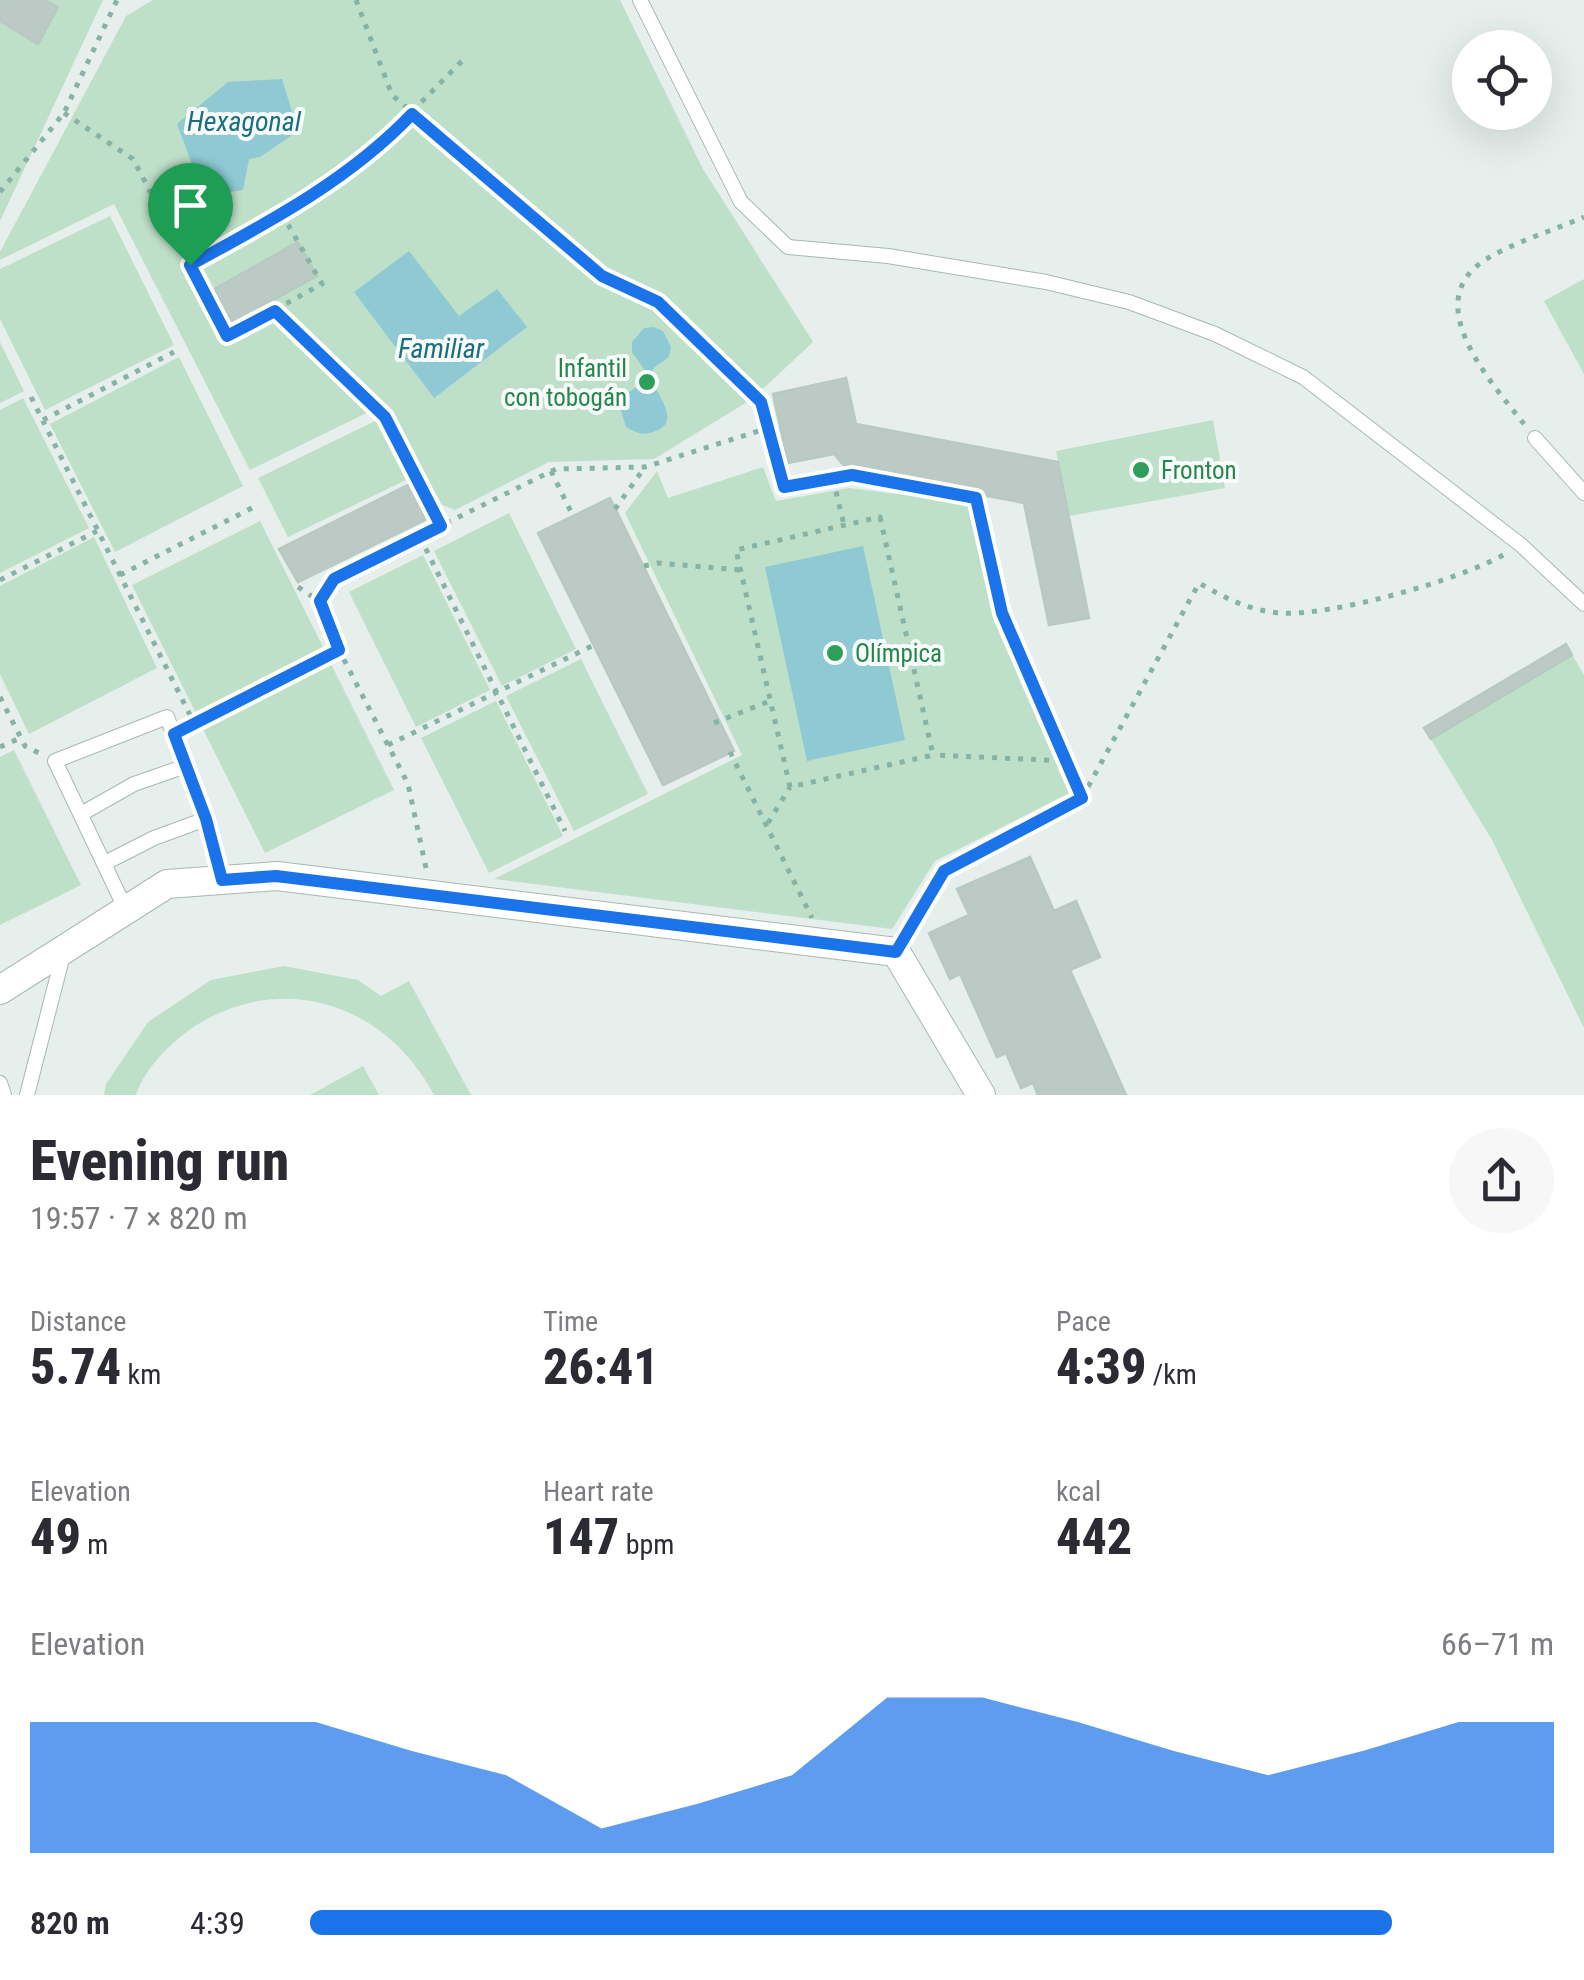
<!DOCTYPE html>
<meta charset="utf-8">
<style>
body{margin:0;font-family:"Roboto Condensed",sans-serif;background:#f7f7f7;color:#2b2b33;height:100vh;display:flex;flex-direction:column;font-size:38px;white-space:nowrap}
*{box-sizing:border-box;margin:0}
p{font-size:32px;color:#7c7c81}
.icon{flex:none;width:55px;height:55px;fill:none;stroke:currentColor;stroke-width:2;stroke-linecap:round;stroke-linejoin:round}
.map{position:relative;height:1095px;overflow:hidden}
.details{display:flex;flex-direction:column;background:#fff;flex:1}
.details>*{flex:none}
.tools{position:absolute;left:1452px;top:30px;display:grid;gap:20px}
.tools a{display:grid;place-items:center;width:100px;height:100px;border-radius:50%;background:#fff;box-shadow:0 10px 40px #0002;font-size:50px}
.pin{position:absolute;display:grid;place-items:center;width:85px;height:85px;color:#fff;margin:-102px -42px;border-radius:50% 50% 50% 0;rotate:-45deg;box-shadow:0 0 10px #0007}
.pin .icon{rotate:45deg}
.round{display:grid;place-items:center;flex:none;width:105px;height:105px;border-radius:52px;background:#f7f7f7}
.summary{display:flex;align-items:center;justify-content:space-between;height:170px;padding:0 30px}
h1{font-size:55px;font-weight:800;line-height:75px}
.metrics{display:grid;grid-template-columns:repeat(3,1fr);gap:15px;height:170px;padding:10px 30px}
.metrics div{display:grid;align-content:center}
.metrics b{font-size:50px;font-weight:800}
.metrics small{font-size:28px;font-weight:400}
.metrics p{font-size:28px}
.chart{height:280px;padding:20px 30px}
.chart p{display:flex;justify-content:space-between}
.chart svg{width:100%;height:180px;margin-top:10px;fill:#1a73e8;opacity:.7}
ul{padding:0 30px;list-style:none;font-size:32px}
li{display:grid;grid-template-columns:160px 120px 1fr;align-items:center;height:75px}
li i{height:25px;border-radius:12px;background:#1a73e8}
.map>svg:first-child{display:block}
</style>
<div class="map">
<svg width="1584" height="1095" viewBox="0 0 1584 1095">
<rect width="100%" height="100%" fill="#e6efeb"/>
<path fill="#bfe0c8" d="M0,0H103L0,221Z
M153,0H620L703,169L813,342L752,399L654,459L549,462L455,510L438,503L385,404L250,470L114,204L0,260V252L126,16Z
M110,216L174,345L45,410L0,319V269Z
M1584,279V374L1544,301Z
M0,342L24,391L0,403Z
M179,357L243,486L115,552L50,424Z
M23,398L89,528L0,573V410Z
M377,420L406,480L288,537L258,478Z
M1213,420L1225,488L1069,516L1056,451Z
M763,467L776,501L849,488L969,503L994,621L1069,793L935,861L892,929L494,879L742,755L625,513L657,471L668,498Z
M509,513L576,649L502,686L434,551Z
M260,521L324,649L196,713L132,585Z
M94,537L157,668L29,734L0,674V586Z
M423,555L490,690L416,727L349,592Z
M1566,644L1584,675V1028L1492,840L1424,728Z
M581,659L648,794L574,831L506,696Z
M329,660L394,790L265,853L201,725Z
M496,701L563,836L489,873L421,738Z
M14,750L81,885L0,925V757Z
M284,966L358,980L381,996L409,981L471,1095H434C386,1004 283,970 195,1026C171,1042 145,1068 136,1095H104L106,1084L148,1022L211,980Z
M363,1066L379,1095H310Z"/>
<path fill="#8ec9d4" d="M282,79L298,131L260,157L249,159L243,190L217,194L205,166L192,164L177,124L228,82Z
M409,251L459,316L497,289L527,327L434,398L354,292Z
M654,327L663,331L671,347L669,356C663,363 654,365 652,372C647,388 691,424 649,433C640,435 633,431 626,427L620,408L630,391L643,383L646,372L632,352V342L644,328Z
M863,546L905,740L807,761L765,567Z"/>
<path fill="#bbcac4" stroke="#b8c9c2" stroke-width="2.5" d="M0,0H44L58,7L38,44L0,21Z
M298,242L317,276L228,325L209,292Z
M846,378L856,424L1058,462L1089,618L1049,625L1024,503L847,469L834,454L788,463L773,394Z
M412,483L431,517L298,582L279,549Z
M610,498L734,751L663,785L538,533Z
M1566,644L1572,655L1431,739L1424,728Z
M1030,857L1054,911L1076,901L1100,957L1070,970L1126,1095H1038L1033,1083L1021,1088L1006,1053L997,1057L960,974L950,979L929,933L969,915L957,889Z"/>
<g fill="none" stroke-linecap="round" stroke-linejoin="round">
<defs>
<path id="service" d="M640,0L741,202L788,247L888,256L1046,282L1129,302L1215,334L1303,377L1521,545L1584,604
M1535,438L1584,493
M81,814L134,784L186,766
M105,863L154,838L206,819
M126,910L55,761L167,717L206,819L222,880
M0,1083L4,1095
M27,1095L64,951"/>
<path id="minor" d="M0,990L167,884L277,876L896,952L981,1095"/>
</defs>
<use href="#service" stroke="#a8b8b2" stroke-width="16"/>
<use href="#minor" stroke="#a8b8b2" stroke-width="30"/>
<path stroke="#86b3a5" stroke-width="5" stroke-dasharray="5 8" stroke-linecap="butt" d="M356,0L392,95L603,276L658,301L761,402L784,487L852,475L976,498L1001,613L1068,761
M64,113L133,159L227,336L322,284L282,214
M0,192L64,113L117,0
M189,265L282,214L365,159L463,60
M275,311L385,417L441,526
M31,397L194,723
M43,420L174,352
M1524,424C1492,383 1418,303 1485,260C1514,242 1552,231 1584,217
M551,471L573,516
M833,479L844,525
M615,509L645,467
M880,517L933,755L790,787L736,550Z
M420,537L565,831
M644,566L658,563L740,570
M120,575L254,507
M0,580L97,531
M298,587L319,601
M0,697L25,746L39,753
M194,723L339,650
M714,723L770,701
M388,745L594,645
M0,747L20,738
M730,752L812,918
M1082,798L1199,583C1225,598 1248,610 1279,613C1330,617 1460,580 1505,554
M768,823L790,787
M426,868L408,784L339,650L319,601L333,579L556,469L645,467L768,428
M907,932L944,871L1082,798L1068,761L933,755"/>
<use href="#service" stroke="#fff" stroke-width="14"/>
<use href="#minor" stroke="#fff" stroke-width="28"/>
</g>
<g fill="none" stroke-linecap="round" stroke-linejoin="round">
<defs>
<path id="route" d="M412,114L602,276L658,302L761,402L784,487L852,475L976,498L1002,613L1082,798L944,871L896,952L276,876L222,880L206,819L174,734L339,650L320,601L334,579L441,526L385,417L275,311L227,336L190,265C269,222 349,180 412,114Z"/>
</defs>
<use href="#route" stroke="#fff" stroke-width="20"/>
<use href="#route" stroke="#1a73e8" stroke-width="12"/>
</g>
<g fill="#2e9e5b" stroke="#f7fbf9" stroke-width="4">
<circle cx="647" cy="382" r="10"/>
<circle cx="1141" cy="470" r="10"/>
<circle cx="835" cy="653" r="10"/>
</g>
<g text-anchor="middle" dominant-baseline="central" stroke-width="8" stroke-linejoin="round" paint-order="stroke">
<g font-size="25" fill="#27864d" stroke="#f7fbf9" text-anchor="start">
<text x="627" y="368" text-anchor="end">Infantil<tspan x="627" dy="29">con tobogán</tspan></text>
<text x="1161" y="470">Fronton</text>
<text x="855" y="653">Olímpica</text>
</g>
<g font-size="28" font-style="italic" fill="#1c6f80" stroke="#f7fbf9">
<text x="244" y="121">Hexagonal</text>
<text x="441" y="348">Familiar</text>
</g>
</g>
</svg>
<div class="tools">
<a><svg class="icon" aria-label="locate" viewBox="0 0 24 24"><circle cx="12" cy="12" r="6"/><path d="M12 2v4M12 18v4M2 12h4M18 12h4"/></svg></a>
</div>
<div class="pin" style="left:190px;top:265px;background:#1e9e55"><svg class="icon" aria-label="arrive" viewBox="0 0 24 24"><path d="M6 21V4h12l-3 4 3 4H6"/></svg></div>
</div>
<section class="details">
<div class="summary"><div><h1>Evening run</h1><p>19:57 · 7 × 820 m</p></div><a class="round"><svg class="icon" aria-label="share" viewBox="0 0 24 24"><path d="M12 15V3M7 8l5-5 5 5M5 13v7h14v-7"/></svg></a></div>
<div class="metrics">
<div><p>Distance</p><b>5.74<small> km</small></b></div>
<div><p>Time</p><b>26:41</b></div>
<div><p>Pace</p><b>4:39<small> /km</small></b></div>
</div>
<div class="metrics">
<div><p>Elevation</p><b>49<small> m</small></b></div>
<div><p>Heart rate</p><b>147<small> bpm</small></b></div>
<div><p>kcal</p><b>442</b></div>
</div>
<div class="chart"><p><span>Elevation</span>66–71 m</p>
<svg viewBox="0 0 160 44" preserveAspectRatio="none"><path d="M0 44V12L10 12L20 12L30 12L40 19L50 25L60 38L70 32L80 25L90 6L100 6L110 12L120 19L130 25L140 19L150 12L160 12V44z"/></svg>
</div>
<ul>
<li><b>820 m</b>4:39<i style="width:87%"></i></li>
</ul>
</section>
